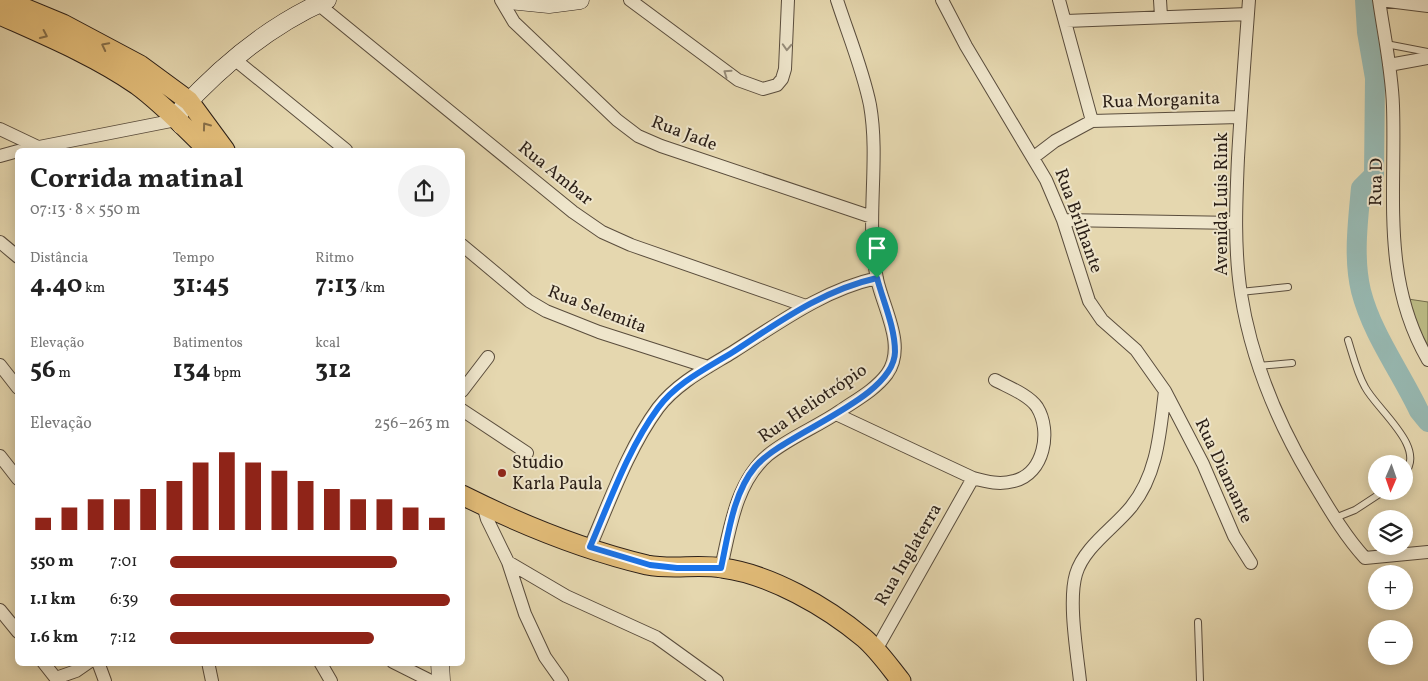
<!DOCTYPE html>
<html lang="pt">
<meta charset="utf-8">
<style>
body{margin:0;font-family:Vollkorn,serif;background:#f2f2f2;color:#222;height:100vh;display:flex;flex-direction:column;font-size:19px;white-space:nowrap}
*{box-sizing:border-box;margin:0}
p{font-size:16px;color:#767676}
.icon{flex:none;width:28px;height:28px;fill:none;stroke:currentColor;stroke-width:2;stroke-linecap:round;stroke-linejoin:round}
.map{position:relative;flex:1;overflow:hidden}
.drawer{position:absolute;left:15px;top:148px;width:450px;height:518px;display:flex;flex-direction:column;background:#fff;border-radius:8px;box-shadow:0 2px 12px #0003}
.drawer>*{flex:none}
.needle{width:32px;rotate:182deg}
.buttons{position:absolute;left:1368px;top:455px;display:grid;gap:10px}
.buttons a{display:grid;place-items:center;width:45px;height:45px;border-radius:50%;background:#fff;box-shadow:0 2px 12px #0003;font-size:25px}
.pin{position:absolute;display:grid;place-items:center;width:42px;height:42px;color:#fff;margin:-51px -21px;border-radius:50% 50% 50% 0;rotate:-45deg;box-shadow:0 0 5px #0007}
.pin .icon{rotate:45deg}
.round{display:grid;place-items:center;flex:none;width:52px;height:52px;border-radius:26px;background:#f2f2f2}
.headline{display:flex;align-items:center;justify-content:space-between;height:85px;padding:0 15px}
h1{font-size:28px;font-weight:700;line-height:38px}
.metrics{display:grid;grid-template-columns:repeat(3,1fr);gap:8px;height:85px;padding:5px 15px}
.metrics div{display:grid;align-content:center}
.metrics b{font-size:25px;font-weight:700}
.metrics small{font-size:14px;font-weight:400}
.metrics p{font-size:14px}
.chart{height:140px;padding:10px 15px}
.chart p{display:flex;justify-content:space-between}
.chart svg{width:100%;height:90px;margin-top:5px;stroke:#8f2418;stroke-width:6}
ul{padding:0 15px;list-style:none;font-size:16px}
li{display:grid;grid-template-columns:80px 60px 1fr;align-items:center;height:38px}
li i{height:12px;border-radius:6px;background:#8f2418}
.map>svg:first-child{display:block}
</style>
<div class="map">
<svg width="1428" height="681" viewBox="0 0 1428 681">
<rect width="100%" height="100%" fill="#e5d7af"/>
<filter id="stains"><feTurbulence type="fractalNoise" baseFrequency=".004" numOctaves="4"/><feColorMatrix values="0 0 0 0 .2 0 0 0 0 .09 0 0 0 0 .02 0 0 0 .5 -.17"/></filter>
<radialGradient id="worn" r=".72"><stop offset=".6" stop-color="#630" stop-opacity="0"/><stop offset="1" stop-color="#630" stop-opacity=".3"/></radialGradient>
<path fill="#bcbc86" stroke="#746e4e" d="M1408,299L1428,302V346L1418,327Z"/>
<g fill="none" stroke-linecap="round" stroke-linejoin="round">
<path stroke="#97b8b1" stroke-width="20" d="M1365,0L1367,32L1375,78L1374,175L1361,188C1358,221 1353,258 1361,291C1372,334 1400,371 1419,411L1428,422"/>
<defs>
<path id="lane" d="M1386,44L1428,52
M1240,292L1288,287
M1348,340C1353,356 1357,373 1365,387C1377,410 1428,448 1404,474
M1258,366L1292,363
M1335,518L1355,510L1384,491
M1198,622L1200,681"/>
<path id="street" d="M501,0L514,22L617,120L638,136L661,146L872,217
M630,0L738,80L763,89L777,85L782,79L785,69L788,0
M942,0L966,46L1046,180L1063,220L1089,301L1102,320L1136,350L1165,391L1203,464L1234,536L1251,563
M1059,0L1092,121
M1160,0L1161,16
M1249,0C1245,53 1241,105 1238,158C1236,203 1234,249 1241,294C1251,358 1277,421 1310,477C1327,505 1343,534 1365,558L1428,552
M1379,0C1384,35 1392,71 1393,106C1396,195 1381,279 1428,360
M1380,0L1428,6
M318,4L573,212L602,232L631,245L806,306
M1066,21L1248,14
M233,58L346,150
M1389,65L1428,58
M0,129L40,148
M24,150L176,120
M0,156L18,151
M1034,157L1055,141L1092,121L1239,117
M1063,220L1236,223
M0,242L18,257
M462,245L529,301L546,311L599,332L708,367
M0,365L18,388
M462,391L488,357
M462,410L527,453
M836,414L973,478C987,482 1000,485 1014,481C1044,474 1052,431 1037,407C1029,395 1008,387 995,380
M0,456L18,479
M483,505L487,519L508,562L525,614L545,657L562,681
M590,547C610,501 628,449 658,408C677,383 707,368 733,352C779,323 823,290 877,278
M508,562L566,596L656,637L717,681
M721,568C730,528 736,482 768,455C790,437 817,427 840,411C856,400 875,390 887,374C907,346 883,308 877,279C865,222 880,162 870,105C863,70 848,34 837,0
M0,610L18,632
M876,650L973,478
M43,662L58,681
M98,662L105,681
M208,662L212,681
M320,662L331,681
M393,662L431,681
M56,678L76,671L89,662
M1080,681C1077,653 1068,601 1076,574C1084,547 1114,528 1131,507C1158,474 1160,431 1165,391"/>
<path id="secondary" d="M509,0L549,4L580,0
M181,125L178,119L180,111C221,66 270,25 327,0
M440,662L441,681"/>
<path id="primary" d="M5,0L63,24L140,65L189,101L225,150
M0,15C47,36 95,56 137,85C163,104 185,128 208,150
M462,495C520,524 584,550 647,565C672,570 697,564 722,568C770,574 827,607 864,638C878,650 889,666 901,681"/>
</defs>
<use href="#lane" stroke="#5a4d3d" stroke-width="8"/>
<use href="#street" stroke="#5a4d3d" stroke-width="14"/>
<use href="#secondary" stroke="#2b1f17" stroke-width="19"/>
<use href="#primary" stroke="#2b1f17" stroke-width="21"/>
<use href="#lane" stroke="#eee5cb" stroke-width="6"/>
<use href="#street" stroke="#eee5cb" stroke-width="12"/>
<use href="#secondary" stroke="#eee5cb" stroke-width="18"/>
<use href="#primary" stroke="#e2bc78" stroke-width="19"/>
</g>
<defs><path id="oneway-chevron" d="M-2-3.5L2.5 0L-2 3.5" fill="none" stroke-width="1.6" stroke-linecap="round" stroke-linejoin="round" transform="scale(1.25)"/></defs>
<g stroke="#866e48">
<use href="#oneway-chevron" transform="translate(44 35) rotate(25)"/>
<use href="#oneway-chevron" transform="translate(105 46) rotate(-153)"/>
<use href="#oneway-chevron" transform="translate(206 126) rotate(-126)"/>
</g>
<g stroke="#968c7a">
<use href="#oneway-chevron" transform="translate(787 47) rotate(93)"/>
<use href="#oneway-chevron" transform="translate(727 73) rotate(-145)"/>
</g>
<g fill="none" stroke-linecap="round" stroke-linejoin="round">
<defs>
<path id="route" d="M877,278C883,301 895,327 895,352C894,399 783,433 755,467C733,493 728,536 721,568H677L650,565L590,547C610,501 628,449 658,408C676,383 707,368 733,352C779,322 823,290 877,278Z"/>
</defs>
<use href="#route" stroke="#fff" stroke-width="10"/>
<use href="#route" stroke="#1a73e8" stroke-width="6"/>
</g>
<circle fill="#8f2418" stroke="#eee5cb" stroke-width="2" cx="502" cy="473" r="5"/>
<g text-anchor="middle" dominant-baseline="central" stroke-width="4" stroke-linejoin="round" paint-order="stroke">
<g font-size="18" fill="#2b1f17" stroke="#eee5cb">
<text transform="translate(1161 101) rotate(-2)">Rua Morganita</text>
<text transform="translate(684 134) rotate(21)">Rua Jade</text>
<text transform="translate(555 174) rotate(39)">Rua Ambar</text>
<text transform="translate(1377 182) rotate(-89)">Rua D</text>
<text transform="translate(1222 204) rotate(-90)">Avenida Luis Rink</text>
<text transform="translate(1078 221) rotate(70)">Rua Brilhante</text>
<text transform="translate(597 310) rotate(21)">Rua Selemita</text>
<text transform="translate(813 404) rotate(-34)">Rua Heliotrópio</text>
<text transform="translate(1223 471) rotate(65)">Rua Diamante</text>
<text transform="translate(909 555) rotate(-60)">Rua Inglaterra</text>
</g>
<g font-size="18" fill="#2b1f17" stroke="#eee5cb" text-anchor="start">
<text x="512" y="463">Studio<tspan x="512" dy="21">Karla Paula</tspan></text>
</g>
</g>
<rect width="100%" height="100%" filter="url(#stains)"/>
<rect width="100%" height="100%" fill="url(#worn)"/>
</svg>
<div class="buttons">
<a><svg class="needle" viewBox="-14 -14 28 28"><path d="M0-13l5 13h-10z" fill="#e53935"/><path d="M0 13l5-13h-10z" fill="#767676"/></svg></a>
<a><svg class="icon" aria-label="layers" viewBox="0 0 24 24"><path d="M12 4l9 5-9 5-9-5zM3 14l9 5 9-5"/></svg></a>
<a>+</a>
<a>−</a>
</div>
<div class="pin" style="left:877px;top:278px;background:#1e9e55"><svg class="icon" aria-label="arrive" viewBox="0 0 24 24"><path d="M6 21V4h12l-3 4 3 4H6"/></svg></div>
<section class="drawer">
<div class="headline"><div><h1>Corrida matinal</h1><p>07:13 · 8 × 550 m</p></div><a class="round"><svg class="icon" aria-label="share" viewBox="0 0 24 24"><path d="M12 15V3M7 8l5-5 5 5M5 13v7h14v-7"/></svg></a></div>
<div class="metrics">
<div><p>Distância</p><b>4.40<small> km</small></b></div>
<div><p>Tempo</p><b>31:45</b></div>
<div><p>Ritmo</p><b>7:13<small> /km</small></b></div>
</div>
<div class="metrics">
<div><p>Elevação</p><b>56<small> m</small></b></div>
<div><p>Batimentos</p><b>134<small> bpm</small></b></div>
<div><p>kcal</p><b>312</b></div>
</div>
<div class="chart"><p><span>Elevação</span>256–263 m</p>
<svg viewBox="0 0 160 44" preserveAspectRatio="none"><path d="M5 44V38M15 44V33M25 44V29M35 44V29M45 44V24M55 44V20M65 44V11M75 44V6M85 44V11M95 44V15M105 44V20M115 44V24M125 44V29M135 44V29M145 44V33M155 44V38"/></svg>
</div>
<ul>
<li><b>550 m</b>7:01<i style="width:81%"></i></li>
<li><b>1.1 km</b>6:39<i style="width:100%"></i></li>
<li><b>1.6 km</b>7:12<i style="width:73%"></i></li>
</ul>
</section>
</div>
